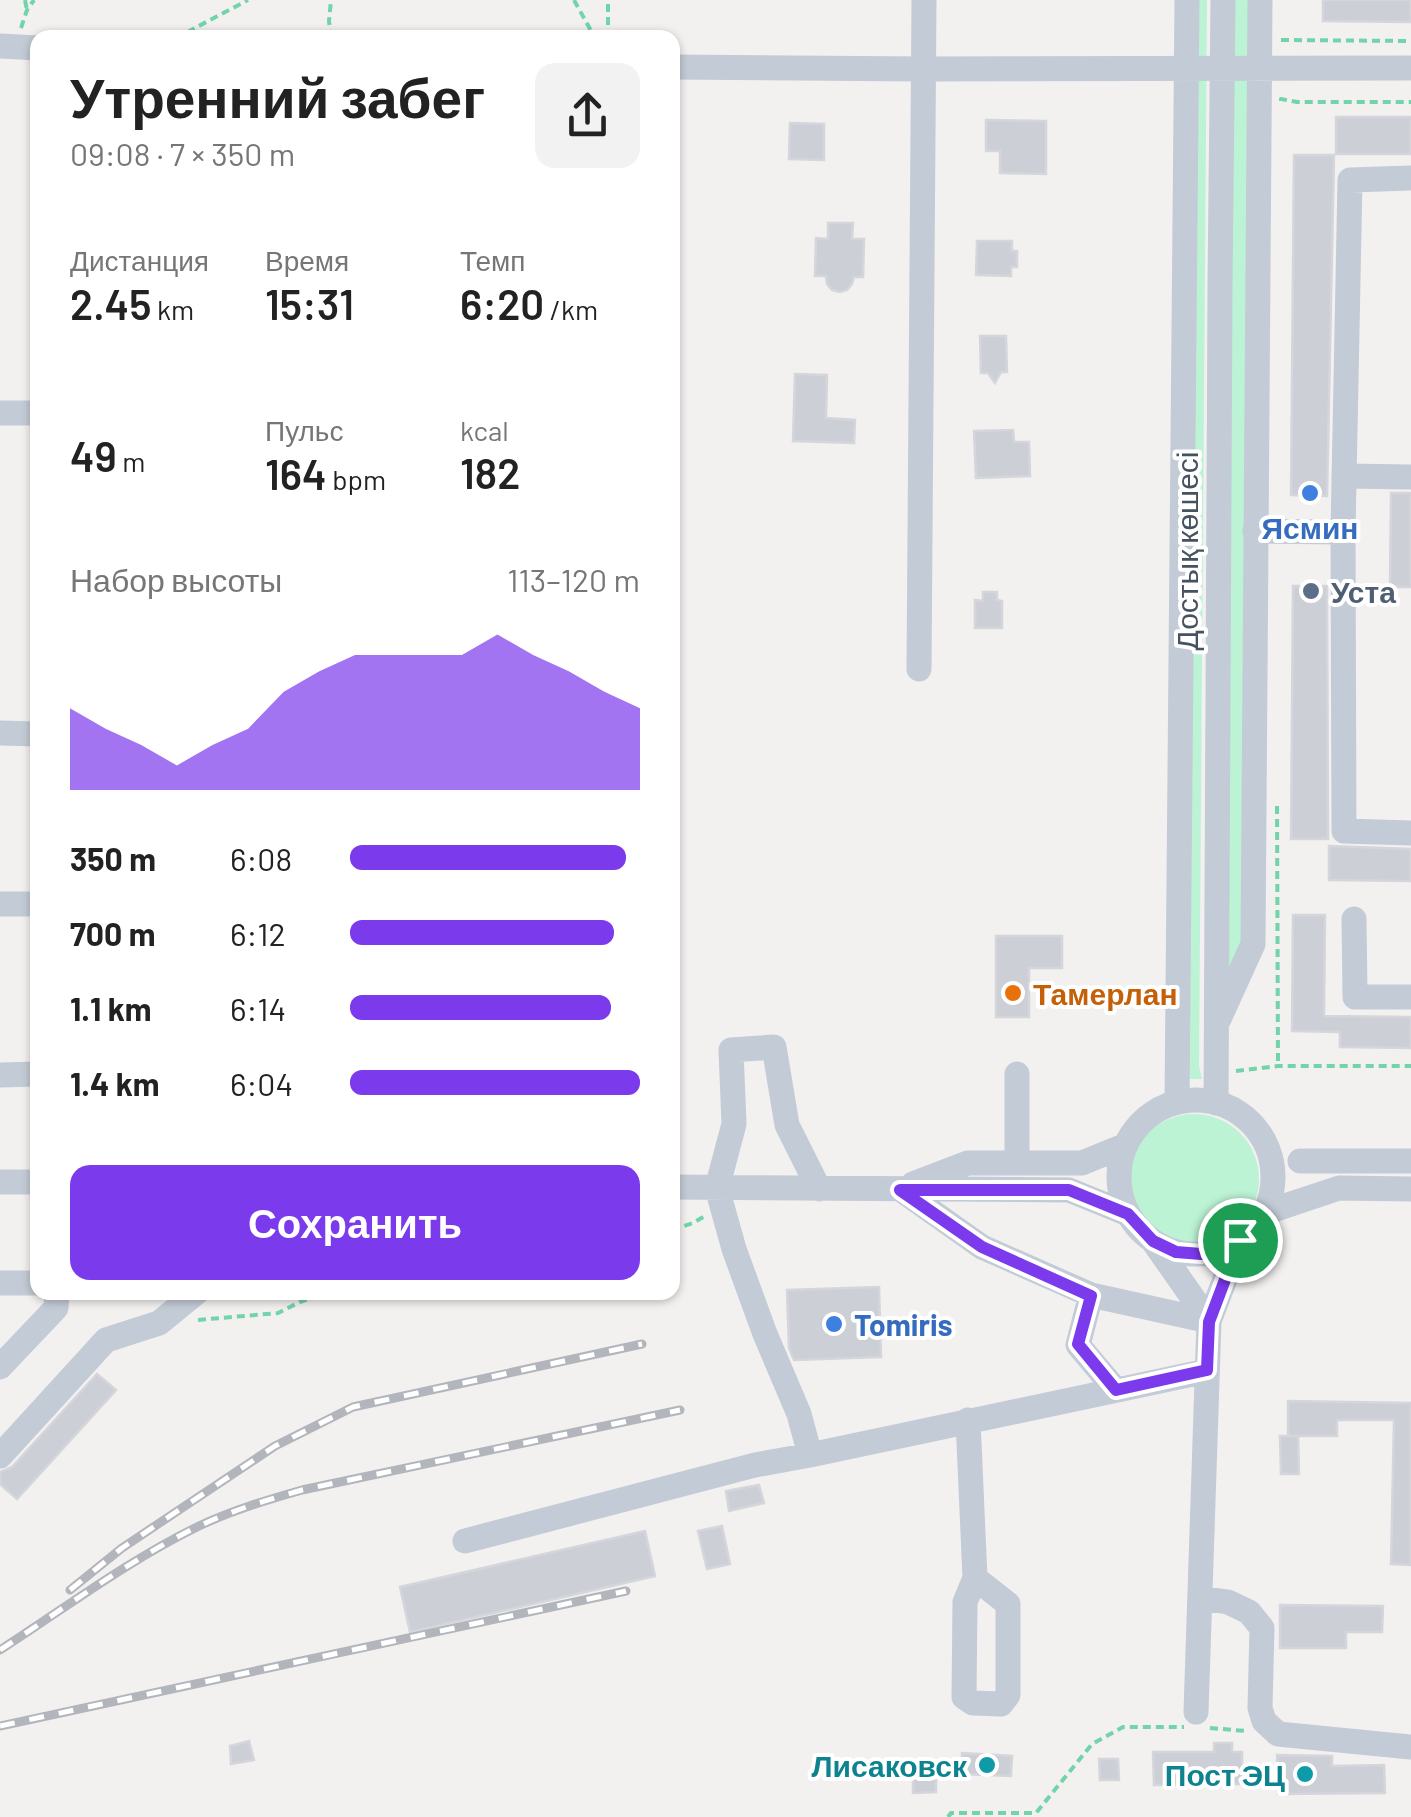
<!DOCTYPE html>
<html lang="ru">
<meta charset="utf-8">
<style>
body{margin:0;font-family:Barlow,sans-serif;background:#f2f2f2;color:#222;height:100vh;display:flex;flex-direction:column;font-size:38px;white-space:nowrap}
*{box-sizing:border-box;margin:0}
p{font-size:32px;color:#767676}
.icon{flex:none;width:55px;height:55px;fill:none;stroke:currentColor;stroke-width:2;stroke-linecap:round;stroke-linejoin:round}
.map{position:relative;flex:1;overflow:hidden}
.details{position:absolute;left:30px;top:30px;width:650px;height:1270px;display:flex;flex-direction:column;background:#fff;border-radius:20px;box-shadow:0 2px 8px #0004}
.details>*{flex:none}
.pin{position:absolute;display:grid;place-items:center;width:85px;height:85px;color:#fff;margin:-42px;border:5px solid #fff;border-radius:50%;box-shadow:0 2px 10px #0007}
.round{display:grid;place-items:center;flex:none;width:105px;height:105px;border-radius:20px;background:#f2f2f2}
.overview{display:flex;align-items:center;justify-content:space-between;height:170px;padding:0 40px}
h1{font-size:55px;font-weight:600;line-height:75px}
.metrics{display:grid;grid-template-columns:repeat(3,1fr);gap:15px;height:170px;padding:10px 40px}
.metrics div{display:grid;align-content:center}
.metrics b{font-size:42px;font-weight:600}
.metrics small{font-size:28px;font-weight:400}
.metrics p{font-size:28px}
.chart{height:280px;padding:20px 40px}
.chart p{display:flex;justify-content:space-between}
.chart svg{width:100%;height:180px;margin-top:10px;fill:#7c3aed;opacity:.7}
.primary-button{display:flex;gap:20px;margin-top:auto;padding:20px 40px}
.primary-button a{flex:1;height:115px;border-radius:20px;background:#7c3aed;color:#fff;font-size:40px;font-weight:600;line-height:115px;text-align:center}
ul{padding:0 40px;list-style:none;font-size:32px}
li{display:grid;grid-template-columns:160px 120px 1fr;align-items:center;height:75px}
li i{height:25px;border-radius:12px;background:#7c3aed}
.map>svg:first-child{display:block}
</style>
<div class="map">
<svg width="1411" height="1817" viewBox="0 0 1411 1817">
<rect width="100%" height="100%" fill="#f3f0f0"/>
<path fill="#bcf3d5" d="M1195,0H1207L1199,1066L1202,1079H1180Z
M1230,0H1252L1244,945L1225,988Z
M1129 1179a65 65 0 1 1 130 0a65 65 0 1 1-130 0Z"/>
<path fill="#cccfd5" stroke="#d4d6dc" stroke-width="2.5" d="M1323,0H1411V22L1323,21Z
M1336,117H1411V154H1336Z
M986,120L1046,121V174L1000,173V151H986Z
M790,123L824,124V160L789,159Z
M1294,155H1334L1327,496L1291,495Z
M828,223H853L852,239H864L863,277H854L852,284L847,290L840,292L832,290L827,284L826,276H815L816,238L828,239Z
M977,241H1012V251H1017V267H1011V276L976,275Z
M980,336H1006L1007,372H1001L995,383L988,373H981Z
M795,374L827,375L826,418L855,420L854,443L793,441Z
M1013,430L1014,442H1029L1030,476L976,478L974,431Z
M1391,493H1411V587H1390Z
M1293,586H1327L1328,839H1291Z
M983,592H997V600L1002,601V628H975V600L983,601Z
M1329,846L1411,849V881L1329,880Z
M1293,915H1325L1324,1016L1411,1017V1048L1340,1047V1032L1292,1031Z
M996,936H1062V968H1029V1017H996Z
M879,1287L881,1357L794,1360L789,1348L787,1290Z
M97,1374L116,1390L17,1499L0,1484V1472L12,1467Z
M1288,1401L1411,1403V1565L1391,1564L1394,1420H1337V1436H1288Z
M1280,1436H1298L1299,1474H1281Z
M759,1485L764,1503L729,1511L726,1491Z
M722,1526L730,1564L707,1569L698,1531Z
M645,1531L655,1576L410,1632L400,1587Z
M1280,1605L1383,1606L1382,1632H1346V1648H1280Z
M249,1741L254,1760L231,1764L230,1746Z
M1214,1743H1232V1752H1242V1784L1154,1785L1153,1752H1214Z
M962,1753L1012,1756L1011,1776L961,1774Z
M1277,1755L1332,1756V1766L1384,1765L1385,1793L1278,1794Z
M1099,1759H1118L1119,1780H1100Z
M936,1773V1792L913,1793V1774Z"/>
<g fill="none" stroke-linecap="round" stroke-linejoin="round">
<path stroke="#71d4aa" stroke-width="4" stroke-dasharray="8 5" stroke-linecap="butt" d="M25,0L27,10
M574,0L595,38
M21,28L27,10L34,0
M176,38L248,0
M331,38L329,21L331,0
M608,38V0
M1281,40L1411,41
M1281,101V99L1297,102H1411
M1277,806L1278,1066
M1236,1071L1278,1066H1411
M672,1230L693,1223L705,1216
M198,1320L278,1313L300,1302L328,1292
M1210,1728L1246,1731
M948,1817L951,1813H1036L1092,1744L1123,1727H1184"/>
<path stroke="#c3cbd6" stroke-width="25" d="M0,46L38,48
M672,67L924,69L1411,68
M1411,178L1350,180L1343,532L1344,831L1411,833
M0,413H38
M1344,476L1411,477
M1255,531L1343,532
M919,669L924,0
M0,733L38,734
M0,904H38
M1354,919L1355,997H1411
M1219,1019L1253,944L1260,0
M1017,1074V1163
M0,1075L38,1074
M1119 1177a77 77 0 1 1 154 0a77 77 0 1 1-154 0Z
M1177,1102L1187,0
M1216,1103L1220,287L1223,0
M1300,1161H1411
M0,1182H38
M913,1184L968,1163H1082L1126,1145
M672,1187L1069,1190L1128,1214
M900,1189L982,1247L1091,1295L1209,1321
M1264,1213L1339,1188L1411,1189
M1153,1241L1209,1321
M0,1283H38
M1091,1295L1078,1345L1116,1390
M0,1367L56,1308L57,1292
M968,1420L975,1578L965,1602L964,1697L973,1703L1001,1704L1008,1695V1604L975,1578
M810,1455L799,1414L765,1334L734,1249L717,1188L734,1124L731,1050L774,1047L787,1125L819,1189
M0,1456L106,1340L159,1323L197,1292
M465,1541L755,1465L810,1455L1207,1371
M1200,1598L1228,1602L1249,1612L1262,1628L1260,1708L1264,1721L1278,1734L1411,1747
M1196,1712L1209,1321L1240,1240"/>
<defs>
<path id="rail" d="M70,1590L122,1548L275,1446L353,1407L642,1344
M0,1650C65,1608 129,1560 199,1526C233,1510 267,1500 302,1490L680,1410
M0,1726L626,1591"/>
</defs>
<use href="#rail" stroke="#b2b5bb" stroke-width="9"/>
<use href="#rail" stroke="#fff" stroke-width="5" stroke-dasharray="15" stroke-linecap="butt"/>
</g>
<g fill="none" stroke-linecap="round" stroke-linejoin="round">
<defs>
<path id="route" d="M900,1190H1069L1128,1214L1153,1241L1176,1252L1201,1254L1221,1250L1240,1240L1209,1322L1207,1370L1116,1390L1078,1344L1091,1296L982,1247Z"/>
</defs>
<use href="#route" stroke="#fff" stroke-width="20"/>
<use href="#route" stroke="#7c3aed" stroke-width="12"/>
</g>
<g fill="#3f7fe0" stroke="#fff" stroke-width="4">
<circle cx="1310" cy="493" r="10"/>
<circle cx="834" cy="1324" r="10"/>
</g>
<circle fill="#5c6f8a" stroke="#fff" stroke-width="4" cx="1311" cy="591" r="10"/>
<circle fill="#e8710a" stroke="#fff" stroke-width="4" cx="1013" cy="993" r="10"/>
<g fill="#0f9aa8" stroke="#fff" stroke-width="4">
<circle cx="987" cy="1765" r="10"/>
<circle cx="1305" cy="1774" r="10"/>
</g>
<g text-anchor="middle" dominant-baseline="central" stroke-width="8" stroke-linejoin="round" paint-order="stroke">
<g font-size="30" font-weight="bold" fill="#366cbe" stroke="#fff">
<text x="1310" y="527">Ясмин</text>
<text x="854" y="1324" text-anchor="start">Tomiris</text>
</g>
<g font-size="30" fill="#46525f" stroke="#fff">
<text transform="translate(1186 551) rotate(-90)">Достық көшесі</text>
</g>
<g font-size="30" font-weight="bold" fill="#4e5e75" stroke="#fff" text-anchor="start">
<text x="1331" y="591">Уста</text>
</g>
<g font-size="30" font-weight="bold" fill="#c56008" stroke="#fff" text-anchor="start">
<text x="1033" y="993">Тамерлан</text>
</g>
<g font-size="30" font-weight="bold" fill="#0d838f" stroke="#fff" text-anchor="end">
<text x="967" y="1765">Лисаковск</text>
<text x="1285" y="1774">Пост ЭЦ</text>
</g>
</g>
</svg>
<div class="pin" style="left:1240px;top:1240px;background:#1e9e55"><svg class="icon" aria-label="arrive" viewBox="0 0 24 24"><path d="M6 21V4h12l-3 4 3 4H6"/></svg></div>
<section class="details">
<div class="overview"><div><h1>Утренний забег</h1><p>09:08 · 7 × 350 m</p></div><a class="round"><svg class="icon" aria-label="share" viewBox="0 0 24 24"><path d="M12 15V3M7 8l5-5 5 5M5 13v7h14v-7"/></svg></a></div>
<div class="metrics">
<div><p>Дистанция</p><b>2.45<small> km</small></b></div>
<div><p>Время</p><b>15:31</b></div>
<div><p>Темп</p><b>6:20<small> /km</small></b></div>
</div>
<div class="metrics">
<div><b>49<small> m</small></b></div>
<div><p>Пульс</p><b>164<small> bpm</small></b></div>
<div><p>kcal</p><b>182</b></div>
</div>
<div class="chart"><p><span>Набор высоты</span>113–120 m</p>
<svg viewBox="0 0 160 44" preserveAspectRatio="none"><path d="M0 44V24L10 29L20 33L30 38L40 33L50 29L60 20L70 15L80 11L90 11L100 11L110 11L120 6L130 11L140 15L150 20L160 24V44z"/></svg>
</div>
<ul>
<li><b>350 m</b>6:08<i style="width:95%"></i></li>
<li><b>700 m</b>6:12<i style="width:91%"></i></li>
<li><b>1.1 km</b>6:14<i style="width:90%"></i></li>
<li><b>1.4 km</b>6:04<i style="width:100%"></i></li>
</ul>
<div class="primary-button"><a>Сохранить</a></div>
</section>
</div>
